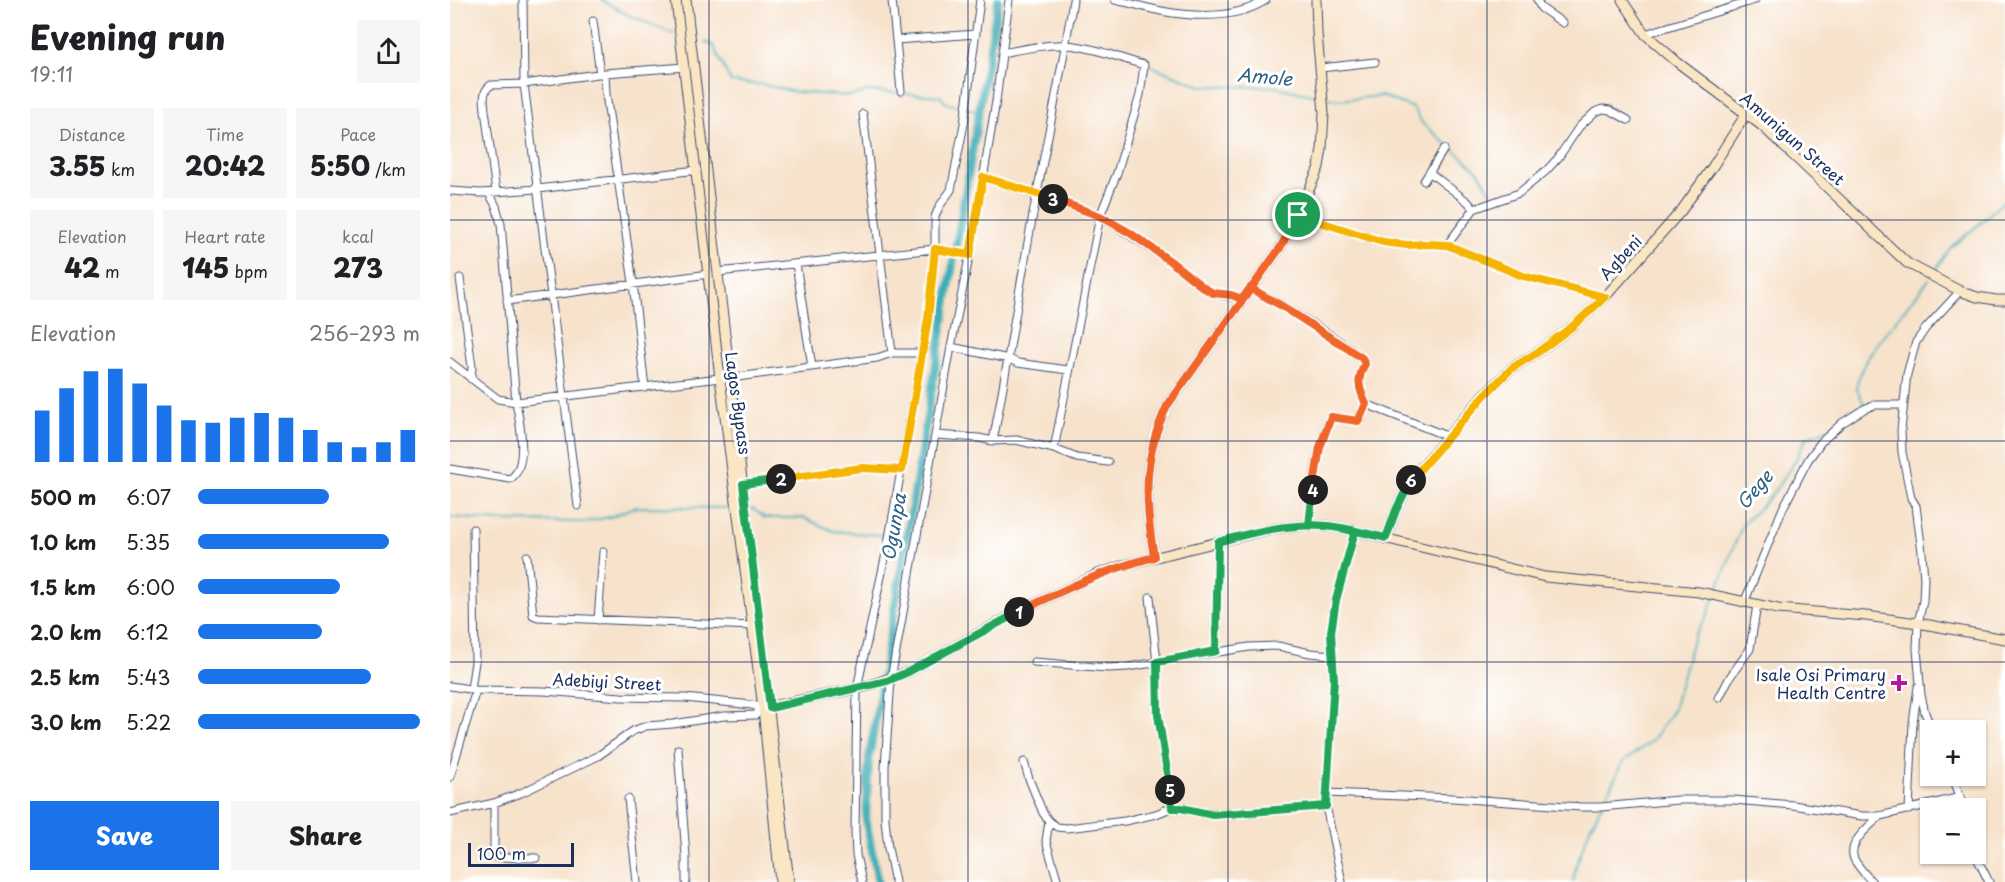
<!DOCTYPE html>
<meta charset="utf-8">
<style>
body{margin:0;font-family:"Playpen Sans",sans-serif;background:#f6f6f6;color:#202124;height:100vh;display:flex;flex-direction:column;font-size:22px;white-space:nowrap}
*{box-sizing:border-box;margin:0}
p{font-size:20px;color:#757577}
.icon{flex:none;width:33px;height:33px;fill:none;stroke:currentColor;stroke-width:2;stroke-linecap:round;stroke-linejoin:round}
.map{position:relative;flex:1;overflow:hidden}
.panel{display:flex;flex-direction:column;background:#fff;width:450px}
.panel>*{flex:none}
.buttons{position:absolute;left:1470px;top:720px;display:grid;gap:12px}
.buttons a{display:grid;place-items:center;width:66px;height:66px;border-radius:0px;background:#fff;box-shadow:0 2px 4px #0004;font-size:30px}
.scale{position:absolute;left:18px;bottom:15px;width:106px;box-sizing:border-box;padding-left:6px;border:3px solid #1b2f5e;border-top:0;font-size:16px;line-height:21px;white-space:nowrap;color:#1b2f5e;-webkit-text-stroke:4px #fff;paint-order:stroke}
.pin{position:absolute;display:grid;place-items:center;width:51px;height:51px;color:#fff;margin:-26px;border:3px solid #fff;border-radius:50%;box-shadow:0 2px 6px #0007}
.km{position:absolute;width:30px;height:30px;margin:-15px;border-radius:50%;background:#222;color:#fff;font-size:16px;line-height:30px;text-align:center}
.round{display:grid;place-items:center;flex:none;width:63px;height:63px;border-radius:0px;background:#f6f6f6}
.overview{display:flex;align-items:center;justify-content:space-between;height:102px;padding:0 30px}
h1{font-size:33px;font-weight:800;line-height:45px}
.stats{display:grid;grid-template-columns:repeat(3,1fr);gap:9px;height:102px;padding:6px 30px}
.stats div{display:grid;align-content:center;border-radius:0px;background:#f6f6f6;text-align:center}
.stats b{font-size:26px;font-weight:800}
.stats small{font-size:16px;font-weight:400}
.stats p{font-size:16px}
.chart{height:168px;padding:12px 30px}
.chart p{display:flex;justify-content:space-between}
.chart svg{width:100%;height:108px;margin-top:6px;stroke:#1a73e8;stroke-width:6}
.action{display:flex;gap:12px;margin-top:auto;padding:12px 30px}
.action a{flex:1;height:69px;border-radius:0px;background:#1a73e8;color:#fff;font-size:24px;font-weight:800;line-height:69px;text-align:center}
.action a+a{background:#f6f6f6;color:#202124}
ul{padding:0 30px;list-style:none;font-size:20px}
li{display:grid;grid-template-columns:96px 72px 1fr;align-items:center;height:45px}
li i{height:15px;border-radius:8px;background:#1a73e8}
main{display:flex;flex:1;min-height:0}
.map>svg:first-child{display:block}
</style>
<main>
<section class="panel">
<div class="overview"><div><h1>Evening run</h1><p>19:11</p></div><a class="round"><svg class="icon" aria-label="share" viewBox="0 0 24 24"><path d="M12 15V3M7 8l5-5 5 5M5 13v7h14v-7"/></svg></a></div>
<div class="stats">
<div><p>Distance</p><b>3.55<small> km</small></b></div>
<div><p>Time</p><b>20:42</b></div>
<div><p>Pace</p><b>5:50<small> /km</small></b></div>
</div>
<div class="stats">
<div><p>Elevation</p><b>42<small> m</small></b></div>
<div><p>Heart rate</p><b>145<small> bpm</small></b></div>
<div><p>kcal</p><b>273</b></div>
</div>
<div class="chart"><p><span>Elevation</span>256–293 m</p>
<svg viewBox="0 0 160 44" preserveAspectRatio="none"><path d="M5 44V23M15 44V14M25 44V7M35 44V6M45 44V12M55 44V21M65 44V27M75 44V28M85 44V26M95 44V24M105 44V26M115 44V31M125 44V36M135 44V38M145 44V36M155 44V31"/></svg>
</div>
<ul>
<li><b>500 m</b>6:07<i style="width:59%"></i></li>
<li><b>1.0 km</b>5:35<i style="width:86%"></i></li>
<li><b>1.5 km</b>6:00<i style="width:64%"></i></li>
<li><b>2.0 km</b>6:12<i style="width:56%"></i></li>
<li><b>2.5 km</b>5:43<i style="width:78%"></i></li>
<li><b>3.0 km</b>5:22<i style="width:100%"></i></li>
</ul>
<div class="action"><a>Save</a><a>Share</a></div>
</section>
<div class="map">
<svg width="1555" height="882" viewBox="0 0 1555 882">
<rect width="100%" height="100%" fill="#fff"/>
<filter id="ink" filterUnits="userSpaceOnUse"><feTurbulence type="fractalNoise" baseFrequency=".0167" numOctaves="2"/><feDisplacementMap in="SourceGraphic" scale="12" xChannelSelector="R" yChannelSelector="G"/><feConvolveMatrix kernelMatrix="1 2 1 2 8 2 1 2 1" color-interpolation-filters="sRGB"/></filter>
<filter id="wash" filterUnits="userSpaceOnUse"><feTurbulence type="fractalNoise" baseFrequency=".008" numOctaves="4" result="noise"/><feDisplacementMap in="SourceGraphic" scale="24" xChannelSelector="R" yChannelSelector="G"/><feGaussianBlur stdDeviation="1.35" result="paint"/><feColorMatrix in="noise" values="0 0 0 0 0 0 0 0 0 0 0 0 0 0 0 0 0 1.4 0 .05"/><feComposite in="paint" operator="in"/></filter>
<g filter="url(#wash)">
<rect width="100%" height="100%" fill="#f7e2cb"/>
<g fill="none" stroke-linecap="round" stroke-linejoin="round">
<path stroke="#3cadb6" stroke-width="2" d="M152,0L176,14L224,34
M255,42L263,45L281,82L315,85L345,92L401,96L418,91L490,96L496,103L530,112
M555,45L583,44
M696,64L752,86L825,87L871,97
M877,98L890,100L932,96L963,108L973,124L1016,160L1029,172L1040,191
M1482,275L1501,247L1526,227L1555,200
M1404,412L1414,404C1412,399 1407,392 1407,387C1407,359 1462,303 1479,279
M297,509H303L315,518H354L383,531L430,535L456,539
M0,517L49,521L135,522L160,517L185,507L283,508
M1266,593L1293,523L1313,505L1326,489L1345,461L1356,438L1385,426
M1123,882L1126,866L1140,828L1173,762L1203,740L1223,710L1244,636L1257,616L1264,598"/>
<path stroke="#3cadb6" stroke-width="8" d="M428,882L416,820L419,758L548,0"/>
</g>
</g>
<g filter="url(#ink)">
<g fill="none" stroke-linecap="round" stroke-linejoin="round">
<defs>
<path id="street" d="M73,0L74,84L128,506
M442,0L451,91
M665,0C681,3 696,8 711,11C744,17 787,19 816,0
M1087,0L1091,8L1113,23
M143,21L150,74
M1195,34L1305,0
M446,40L526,34
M552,53C573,49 596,44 617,45C644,47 668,58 694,65L690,95L667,173L650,216L604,449
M871,68L925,62
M155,73L156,94L183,283L195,388
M979,172L1018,202L1024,209
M533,177L650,216L720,261L754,288L763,293L792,299
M974,181L994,149
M0,191L31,193L88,189L247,170
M46,192L35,110C34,100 32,91 41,85L74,84L155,73L235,67
M848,215L933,242L957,245L979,244L997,245L1073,276L1155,297
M997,245L1024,209L1069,193L1096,171L1108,158L1129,127L1145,112L1153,109L1160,110L1178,120
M346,264L362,367
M268,272L485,249L520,255
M10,278L22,367L21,379
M800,288C820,299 907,347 915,364C906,379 909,389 916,404L908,421L881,417C864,450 863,489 859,525
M57,301L259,274
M501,347L559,359L568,363L618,370
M442,353H472
M0,362L48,399L66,402L270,378
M280,378L427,358L442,353L413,114
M916,404L999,437
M486,435L529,438L543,441L566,440L604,449L627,458L658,462
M543,441C559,359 571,276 587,193C599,129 613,65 623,0
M0,469L60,479C79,467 70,422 66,402L51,224L46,206L39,193
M293,484L412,468L452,470
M77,556L83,615L88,617L303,626
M700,597L707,662L708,715L722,808
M1294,603L1333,508L1358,460L1371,442L1392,423L1414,409L1424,405H1453
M148,620L153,552
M766,652L768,542
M584,662L658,668L678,667L799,647L828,646L860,653L882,655
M0,686L26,690L94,691L171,697L235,698L302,705L313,708
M21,689L25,662L23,529
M1269,698L1280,677L1300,649L1307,605
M1482,730L1475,713L1471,695L1467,649L1468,623L1473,601L1474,579L1472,552L1466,506L1461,498L1452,452L1451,430L1457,374L1466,342L1476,328L1510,291
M228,749L236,856V882
M574,762L579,779L593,813L599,821L607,827L617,828L675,821L706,814L718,809L731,808L763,815L876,806
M1502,776L1515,808
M0,777L26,690
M876,793L1003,798L1131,807H1151L1228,800H1283L1343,805L1412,816H1430L1511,797
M178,799L187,882
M44,803V851L46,857L86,858
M1459,810L1463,723L1468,687
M0,813L44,803L71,793L148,756L183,731L196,726L223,724L274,716L306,715L310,708
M599,821L596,841L608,882
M1525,854L1539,882
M412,882L406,855L405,831L407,688L437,549L478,319L485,249V217L489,207L501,190L514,124L530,0
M445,882L438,848L435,819V767L441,679L501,347L524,233L546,101L559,0
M892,882L876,806L884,680L881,631L886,600L905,531
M1422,882C1416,875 1408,867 1404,859C1397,842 1420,826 1430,816"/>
<path id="secondary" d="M226,0L270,378L313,708L330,882
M236,0L339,882
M1172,0L1195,34L1227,62L1312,126L1457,263L1510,291L1527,297L1546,300H1555
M936,539L946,510L962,478L1033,396L1062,368L1088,352L1123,326L1155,297L1231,211L1263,166L1296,114
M704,557C695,501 692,458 717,406L830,248L848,215L869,167L872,149L874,113L867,33L866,0
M313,708L414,687L458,672L564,614L648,574L674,565L821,529L859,525L878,526L905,531L1095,577L1249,592L1328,609L1416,616L1468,623L1555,639"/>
</defs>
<use href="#street" stroke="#3c4a6e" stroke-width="9"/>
<use href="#secondary" stroke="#3c4a6e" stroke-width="11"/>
<use href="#street" stroke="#fff" stroke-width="7"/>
<use href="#secondary" stroke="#fbe6c4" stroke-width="9"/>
</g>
</g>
<g fill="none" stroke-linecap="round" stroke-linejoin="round" filter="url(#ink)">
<defs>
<path id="split-1" d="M569,612C613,590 656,569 704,557C695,502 692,458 717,406L830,248L848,215"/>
<path id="split-2" d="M331,479L293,484L320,708L437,681L458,672L569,612"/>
<path id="split-3" d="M331,479L412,468L452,470L478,319L485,249L520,255L533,177L603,199"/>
<path id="split-4" d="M603,199L650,216L680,233L720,261L754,288L763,293L781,295L792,299L800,288L832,306L912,358L915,364C906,379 909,389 916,404L908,421L881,417L870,447L863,490"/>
<path id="split-5" d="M720,790L722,808H731L763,815L876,806L884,680L881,632L886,600L905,531L878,526L859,525L863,490"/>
<path id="split-6" d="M720,790L708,715L707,662L766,651L768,542C803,532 839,523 875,526C895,527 916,534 936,538L946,510L961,480"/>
<path id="split-7" d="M848,215L933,242L957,245L979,244L997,245L1073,276L1155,297L1123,326L1088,352L1062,368L1034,396L961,480"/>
</defs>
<use href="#split-1" stroke="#fff" stroke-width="12"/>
<use href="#split-2" stroke="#fff" stroke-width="12"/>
<use href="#split-3" stroke="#fff" stroke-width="12"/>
<use href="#split-4" stroke="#fff" stroke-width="12"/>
<use href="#split-5" stroke="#fff" stroke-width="12"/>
<use href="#split-6" stroke="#fff" stroke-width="12"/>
<use href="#split-7" stroke="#fff" stroke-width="12"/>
<use href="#split-1" stroke="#f0652b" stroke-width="8"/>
<use href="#split-2" stroke="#22a559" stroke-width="8"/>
<use href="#split-3" stroke="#f5b400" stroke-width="8"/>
<use href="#split-4" stroke="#f0652b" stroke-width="8"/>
<use href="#split-5" stroke="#22a559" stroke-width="8"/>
<use href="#split-6" stroke="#22a559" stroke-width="8"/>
<use href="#split-7" stroke="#f5b400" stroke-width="8"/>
</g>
<path fill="none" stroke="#1b2f5e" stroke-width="1.5" stroke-opacity="0.55" d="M259,0V882M518,0V882M778,0V882M1037,0V882M1296,0V882M0,220H1555M0,441H1555M0,662H1555"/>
<path fill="#b5179e" stroke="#fff" stroke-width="2" d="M1446 674h6v6h6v6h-6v6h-6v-6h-6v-6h6z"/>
<g text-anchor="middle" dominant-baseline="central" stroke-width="6" stroke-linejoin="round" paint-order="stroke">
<g font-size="16" fill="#1b2f5e" stroke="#fff">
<text transform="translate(1343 138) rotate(41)">Amunigun Street</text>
<text transform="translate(1170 257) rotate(-48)">Agbeni</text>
<text transform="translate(289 403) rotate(82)">Lagos Bypass</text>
<text transform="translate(157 681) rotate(3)">Adebiyi Street</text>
</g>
<g font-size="16" fill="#1b2f5e" stroke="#fff" text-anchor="end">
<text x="1436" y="674">Isale Osi Primary<tspan x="1436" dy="18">Health Centre</tspan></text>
</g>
<g font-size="18" font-style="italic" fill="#286181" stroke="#fff">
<text transform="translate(815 76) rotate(5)">Amole</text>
<text transform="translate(1304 489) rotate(-50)">Gege</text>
<text transform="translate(443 527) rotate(-80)">Ogunpa</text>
</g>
</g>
</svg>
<div class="buttons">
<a>+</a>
<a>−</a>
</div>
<div class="scale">100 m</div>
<div class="pin" style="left:848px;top:215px;background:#1e9e55"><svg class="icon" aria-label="arrive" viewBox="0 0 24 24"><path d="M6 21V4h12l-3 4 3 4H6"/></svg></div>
<b class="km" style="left:569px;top:612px">1</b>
<b class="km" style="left:331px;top:479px">2</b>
<b class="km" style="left:603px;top:199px">3</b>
<b class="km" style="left:863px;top:490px">4</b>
<b class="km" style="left:720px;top:790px">5</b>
<b class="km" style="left:961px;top:480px">6</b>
</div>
</main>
